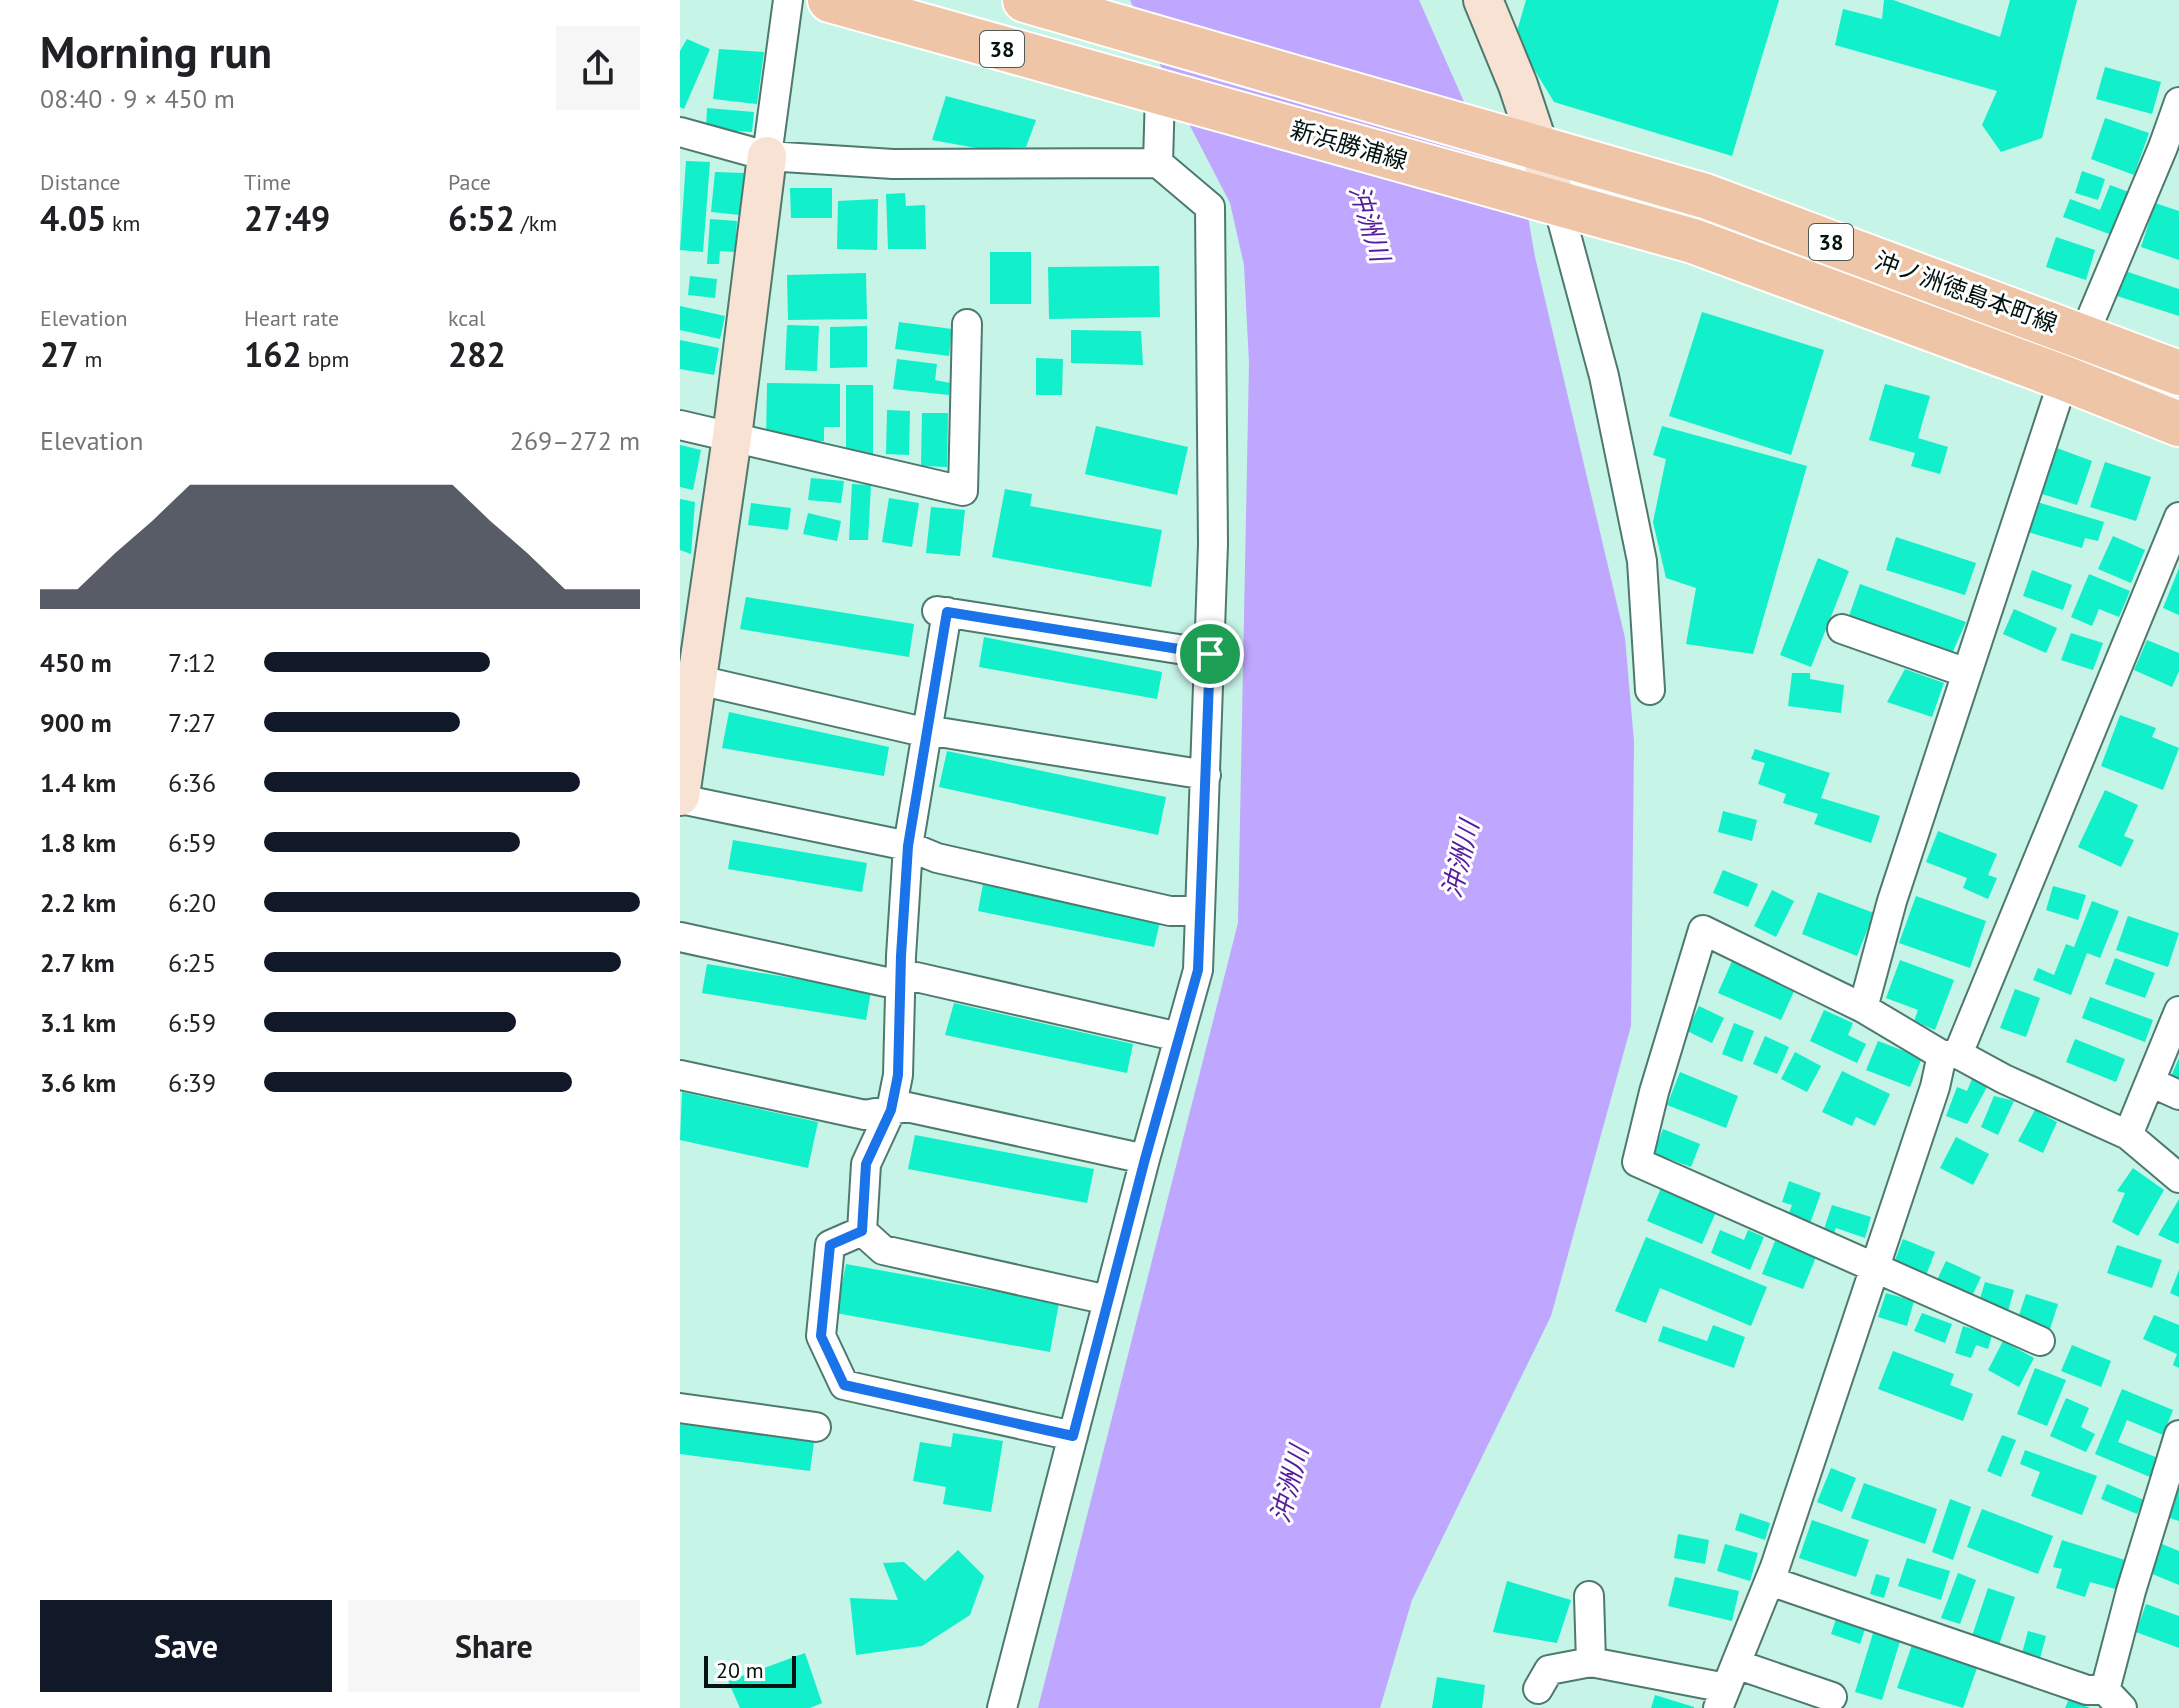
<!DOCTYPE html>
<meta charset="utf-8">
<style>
body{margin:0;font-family:"PT Sans","Noto Sans JP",sans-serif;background:#f6f6f6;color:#202124;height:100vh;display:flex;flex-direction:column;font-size:30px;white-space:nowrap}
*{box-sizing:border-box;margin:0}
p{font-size:26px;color:#757577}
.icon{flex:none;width:44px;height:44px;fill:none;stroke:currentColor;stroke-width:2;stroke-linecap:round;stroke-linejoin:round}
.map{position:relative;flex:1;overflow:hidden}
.drawer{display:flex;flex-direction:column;background:#fff;width:680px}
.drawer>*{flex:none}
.scale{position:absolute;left:24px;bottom:20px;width:92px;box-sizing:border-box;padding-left:8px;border:4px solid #03130f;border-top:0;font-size:22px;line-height:28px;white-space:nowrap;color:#03130f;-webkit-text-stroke:6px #fff;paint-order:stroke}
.pin{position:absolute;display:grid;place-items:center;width:68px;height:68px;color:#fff;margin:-34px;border:4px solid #fff;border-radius:50%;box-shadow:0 2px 8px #0007}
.round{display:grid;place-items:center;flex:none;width:84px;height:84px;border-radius:0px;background:#f6f6f6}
.overview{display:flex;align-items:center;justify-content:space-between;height:136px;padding:0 40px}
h1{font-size:44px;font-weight:700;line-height:60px}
.metrics{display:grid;grid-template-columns:repeat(3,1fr);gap:12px;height:136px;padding:8px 40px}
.metrics div{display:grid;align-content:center}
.metrics b{font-size:34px;font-weight:700}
.metrics small{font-size:22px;font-weight:400}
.metrics p{font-size:22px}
.chart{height:224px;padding:16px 40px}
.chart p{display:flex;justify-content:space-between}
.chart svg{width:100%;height:144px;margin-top:8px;fill:#111827;opacity:.7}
.primary-button{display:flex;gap:16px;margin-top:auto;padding:16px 40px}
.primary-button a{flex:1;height:92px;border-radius:0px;background:#111827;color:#fff;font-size:32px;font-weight:700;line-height:92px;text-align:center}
.primary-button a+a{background:#f6f6f6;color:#202124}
ul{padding:0 40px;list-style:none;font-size:26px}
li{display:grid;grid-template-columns:128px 96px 1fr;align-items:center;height:60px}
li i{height:20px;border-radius:10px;background:#111827}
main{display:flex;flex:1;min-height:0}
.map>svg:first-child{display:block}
</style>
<main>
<section class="drawer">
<div class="overview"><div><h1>Morning run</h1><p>08:40 · 9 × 450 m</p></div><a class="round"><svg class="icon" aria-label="share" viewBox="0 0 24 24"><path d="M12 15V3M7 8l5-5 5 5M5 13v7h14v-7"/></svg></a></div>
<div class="metrics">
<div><p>Distance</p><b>4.05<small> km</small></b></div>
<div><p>Time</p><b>27:49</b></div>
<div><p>Pace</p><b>6:52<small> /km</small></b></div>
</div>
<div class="metrics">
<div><p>Elevation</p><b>27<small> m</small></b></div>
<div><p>Heart rate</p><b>162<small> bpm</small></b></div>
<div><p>kcal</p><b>282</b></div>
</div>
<div class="chart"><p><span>Elevation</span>269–272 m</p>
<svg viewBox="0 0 160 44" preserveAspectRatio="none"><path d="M0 44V38L10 38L20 27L30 17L40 6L50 6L60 6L70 6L80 6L90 6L100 6L110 6L120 17L130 27L140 38L150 38L160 38V44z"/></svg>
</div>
<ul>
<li><b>450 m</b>7:12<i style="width:60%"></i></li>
<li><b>900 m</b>7:27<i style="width:52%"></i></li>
<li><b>1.4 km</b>6:36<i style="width:84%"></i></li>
<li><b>1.8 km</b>6:59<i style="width:68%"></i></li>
<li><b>2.2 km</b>6:20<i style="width:100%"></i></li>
<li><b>2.7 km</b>6:25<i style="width:95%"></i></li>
<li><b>3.1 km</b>6:59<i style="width:67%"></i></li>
<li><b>3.6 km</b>6:39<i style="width:82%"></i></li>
</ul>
<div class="primary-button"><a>Save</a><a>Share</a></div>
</section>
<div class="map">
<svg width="1499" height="1708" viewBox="0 0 1499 1708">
<rect width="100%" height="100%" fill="#c6f4e7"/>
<path fill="#bfa6fe" d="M450,0H739L796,129L844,194L855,257L945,638L954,742L951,1026L871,1316L732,1600L700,1708H358L558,923L569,363L564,265L550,203L494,95Z"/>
<path fill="#11efcb" d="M846,0H1099L1052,156L874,102L835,38Z
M1204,0H1213L1320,37L1330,0H1397L1362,138L1321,152L1302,125L1317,91L1155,45L1163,9L1202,19Z
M7,39L30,49L4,109L0,107V51Z
M39,49L84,52L77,104L33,99Z
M1425,67L1481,82L1472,114L1416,99Z
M266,96L356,120L346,147L302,149L252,140Z
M27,108L74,112L72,132L26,129Z
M1425,118L1469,133L1454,175L1411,159Z
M6,161L30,162L23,252L0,250Z
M1402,171L1425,179L1418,200L1395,193Z
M35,172L64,173L60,215L31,212Z
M1430,185L1449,192L1432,235L1383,217L1390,199L1420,210Z
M110,188H152V218H111Z
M225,193L226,206L245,205L246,249H208L206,194Z
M198,199L197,250L157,249L158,201Z
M1475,203L1499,211V260L1461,247Z
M30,219L57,221L55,252L40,251L39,264H27Z
M1376,237L1415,250L1406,280L1366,267Z
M310,252H351V304H310Z
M479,266L480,317L369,319L368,267Z
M1439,269L1499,289V316L1431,294Z
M186,273L187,319L108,320L107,275Z
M10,276L37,279L35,298L8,295Z
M0,306L45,316L40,339L0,330Z
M1022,312L1144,350L1111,455L989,416Z
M219,322L272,329L269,356L215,349Z
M107,325L139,326L137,371L105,370Z
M187,326V367L150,368V327Z
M391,330L461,331L463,365L391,363Z
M0,340L39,348L34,375L0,369Z
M356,358L383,359L382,395H356Z
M217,359L257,364L255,380L270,383L269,395L213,389Z
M87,383L160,384V427H144V441H86Z
M1205,384L1250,396L1238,438L1268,447L1260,474L1231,466L1235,453L1189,440Z
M166,385H193V454H166Z
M207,410L230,411L229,455L206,454Z
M242,413H268L267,467L241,466Z
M416,426L508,447L497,495L405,474Z
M982,426L1127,466L1073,654L1006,644L1016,588L986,578L973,522L986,459L973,455Z
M0,445L21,450L13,490L0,487Z
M1374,447L1412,461L1397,505L1359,493Z
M1425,462L1471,477L1456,521L1410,507Z
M131,478L164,481L161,503L128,500Z
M172,484L191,485L188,540H169Z
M325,489L352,494L350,506L482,530L471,587L312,557Z
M209,498L239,503L232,547L202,542Z
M0,499L15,502L11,554L0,550Z
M1357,502L1424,522L1418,541L1405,538L1402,548L1348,532Z
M71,503L111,508L108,530L68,525Z
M251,507L285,510L280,556L246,553Z
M128,513L161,521L157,541L123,534Z
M1433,536L1465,550L1451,583L1418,569Z
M1216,537L1296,563L1285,595L1206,570Z
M1138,558L1169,571L1131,667L1100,655Z
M1499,568V615L1483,608Z
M1352,570L1392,585L1383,610L1343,596Z
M1409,574L1450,591L1439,617L1419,609L1412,626L1391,617Z
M1180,584L1286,622L1270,658L1168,619Z
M66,597L234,624L229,657L60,629Z
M1334,609L1377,628L1366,653L1323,634Z
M1391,633L1423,643L1413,670L1381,660Z
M304,637L482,672L477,699L299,667Z
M1467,640L1499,653V671L1492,687L1454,670Z
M1225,669L1264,683L1252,717L1207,702Z
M1112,673H1130V679L1164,685L1161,713L1108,706Z
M49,712L209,747L204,776L42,748Z
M1440,715L1476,728L1472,737L1499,748L1483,790L1421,766Z
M1075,749L1150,773L1141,798L1200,816L1191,843L1134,824L1138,814L1103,803L1106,794L1078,784L1085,763L1071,759Z
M267,751L486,797L478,835L259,787Z
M1425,790L1458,805L1444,836L1454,840L1441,867L1398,847Z
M1043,811L1077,820L1072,841L1038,832Z
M1258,831L1317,854L1308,875L1317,878L1308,899L1283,888L1287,878L1246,862Z
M53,840L187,863L182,892L48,869Z
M1043,870L1078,884L1068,907L1033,893Z
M303,884L480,922L474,947L298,911Z
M1373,886L1406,895L1398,920L1366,910Z
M1092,890L1114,901L1096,937L1074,926Z
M1138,892L1194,913L1177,956L1122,934Z
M1236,896L1306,921L1290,968L1219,943Z
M1412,901L1439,911L1420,958L1407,953L1391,995L1353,980L1358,968L1374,975L1386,944L1394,947Z
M1448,916L1499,933L1488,967L1436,950Z
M1435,958L1475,973L1465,998L1425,984Z
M1220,960L1274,980L1255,1030L1234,1021L1238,1010L1206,998Z
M1052,961L1115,989L1101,1020L1038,993Z
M27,964L191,991L186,1020L22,993Z
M1335,989L1360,998L1346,1037L1320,1028Z
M1410,997L1473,1020L1465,1042L1402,1018Z
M274,1003L453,1044L447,1073L265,1035Z
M1019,1006L1044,1018L1032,1043L1007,1031Z
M1144,1010L1173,1023L1168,1035L1186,1044L1177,1063L1130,1041Z
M1054,1023L1074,1031L1062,1062L1042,1054Z
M1085,1036L1109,1047L1097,1074L1073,1064Z
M1395,1039L1445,1059L1436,1082L1386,1062Z
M1198,1041L1242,1058L1230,1087L1186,1070Z
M1115,1052L1141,1066L1127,1092L1101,1079Z
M1499,1058V1088L1488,1083Z
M1162,1071L1210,1094L1195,1126L1176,1117L1172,1126L1142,1112Z
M1000,1072L1058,1096L1046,1128L987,1105Z
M1292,1079L1308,1085L1287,1124L1266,1116L1277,1087L1287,1091Z
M2,1092L138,1122L128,1168L0,1140Z
M1314,1096L1334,1101L1318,1135L1301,1127Z
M1355,1110L1377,1122L1363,1153L1338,1141Z
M983,1129L1020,1144L1011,1167L984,1157L981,1164L971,1160Z
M235,1135L414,1169L407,1203L228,1169Z
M1276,1137L1309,1154L1293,1185L1260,1168Z
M1453,1168L1484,1190L1458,1236L1432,1222L1445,1193L1437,1191Z
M1109,1181L1141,1193L1129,1226L1107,1218L1112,1205L1102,1202Z
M981,1188L1036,1212L1022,1244L967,1221Z
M1499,1199V1242L1498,1244L1478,1235Z
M1152,1205L1191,1217L1185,1238L1156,1228L1153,1236L1143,1232Z
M1040,1230L1064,1240L1068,1230L1084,1237L1070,1270L1031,1253Z
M966,1237L1087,1287L1071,1326L980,1288L966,1323L935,1311Z
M1223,1239L1255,1252L1245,1278L1213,1265Z
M1095,1241L1136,1257L1123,1289L1082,1274Z
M1437,1245L1482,1260L1472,1288L1427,1273Z
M1266,1261L1301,1277L1292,1296L1257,1280Z
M166,1264L379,1303L370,1352L156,1313Z
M1499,1270V1297L1490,1293Z
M1305,1282L1334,1290L1328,1311L1299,1302Z
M1206,1293L1234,1301L1227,1326L1198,1317Z
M1346,1294L1378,1304L1370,1329L1338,1318Z
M1242,1313L1272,1324L1265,1343L1234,1331Z
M1474,1315L1499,1325V1368L1493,1365L1497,1354L1463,1339Z
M1033,1325L1065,1337L1054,1368L978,1341L983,1326L1027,1341Z
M1283,1326L1312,1335L1308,1349L1296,1345L1291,1358L1275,1353Z
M1323,1341L1354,1358L1339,1387L1308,1370Z
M1392,1345L1431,1361L1421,1387L1381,1371Z
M1213,1351L1274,1374L1270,1385L1293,1394L1283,1421L1198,1389Z
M1355,1368L1386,1380L1367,1426L1337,1414Z
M1442,1389L1493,1410L1483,1435L1447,1420L1438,1442L1478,1458L1470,1477L1415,1454Z
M1386,1398L1409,1408L1401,1427L1415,1434L1406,1452L1370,1436Z
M0,1424L134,1442L130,1471L0,1454Z
M273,1433L323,1441L311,1512L263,1504L266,1487L233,1481L240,1442L271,1447Z
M1322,1435L1336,1440L1321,1477L1307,1471Z
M1345,1450L1417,1476L1402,1515L1351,1496L1360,1472L1340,1464Z
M1151,1468L1176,1478L1162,1512L1137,1502Z
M1184,1483L1257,1509L1245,1544L1171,1518Z
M1427,1484L1464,1500L1457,1514L1421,1499Z
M1499,1488V1521L1487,1517Z
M1270,1499L1291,1507L1273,1560L1252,1552Z
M1302,1509L1373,1536L1358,1574L1287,1547Z
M1060,1513L1090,1523L1085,1540L1055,1530Z
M1132,1520L1189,1540L1176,1577L1119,1558Z
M998,1534L1029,1540L1025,1564L994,1558Z
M1382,1540L1448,1561L1439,1590L1410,1582L1405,1597L1376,1588L1382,1569L1373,1567Z
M1045,1544L1078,1553L1070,1581L1037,1571Z
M1482,1544L1499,1551V1585L1470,1573Z
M278,1550L304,1576L290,1615L242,1646L176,1655L170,1598L218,1600L203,1563L224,1562L245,1581Z
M1227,1558L1270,1571L1261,1600L1218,1586Z
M1278,1573L1296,1580L1280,1624L1261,1618Z
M1196,1574L1210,1578L1204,1598L1190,1594Z
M995,1577L1059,1591L1052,1621L988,1606Z
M827,1581L891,1600L877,1643L813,1632Z
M1308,1588L1335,1597L1319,1645L1292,1636Z
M1466,1604L1499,1616V1648L1456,1632Z
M1157,1616L1186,1626L1180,1644L1151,1634Z
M1194,1630L1221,1638L1202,1700L1175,1692Z
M1348,1631L1366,1636L1359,1662L1341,1657Z
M1232,1645L1297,1668L1283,1708L1217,1688Z
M125,1653L142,1703L130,1708H60L48,1681Z
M757,1677L805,1685L802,1708H752Z
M975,1695L1014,1707V1708H971Z
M1389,1699L1410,1708H1385Z"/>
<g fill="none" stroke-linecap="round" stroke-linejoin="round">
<defs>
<path id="street" d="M0,132L87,156L213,164L478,163L480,93
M87,156L108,0
M878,205L924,376L962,561L970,690
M1404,335L1483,147L1499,102
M0,425L283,491L287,324
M257,611L530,654
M267,612L228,846L221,956L218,1075L211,1110L186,1164L182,1231L203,1250L428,1300
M1162,629L1287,673
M1,676L248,733H265L526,775
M0,799L228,846L257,858L490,911H520
M0,937L206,982L236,977L499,1037
M1183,1008L1212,901L1384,378
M1278,1054L1324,1079L1448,1135L1499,1178
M1262,1055L1183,1008L1023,930L974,1092L957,1162L1360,1341
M0,1075L185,1115L227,1107L465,1159
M1470,1082L1499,1095
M1448,1135L1499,1011
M182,1231L150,1245L141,1336L164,1385L393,1436
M0,1408L136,1427
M1090,1581L1407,1690H1425L1442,1708
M909,1596L911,1662
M1056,1664L1152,1697
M858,1689L869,1670L911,1662L1046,1688
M1425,1690L1451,1591L1499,1435
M322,1708L465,1159L518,970L533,544L530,207L478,163
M1038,1708L1095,1567L1255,1087L1262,1055L1278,1054L1499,517"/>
<path id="secondary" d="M803,0L838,85L878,205
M0,796L52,437L87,156"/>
<path id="primary" d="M150,0L1013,241L1384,378L1499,424
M345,0L1025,196L1499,373"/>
</defs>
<use href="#street" stroke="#4e796e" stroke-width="32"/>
<use href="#secondary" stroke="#4e796e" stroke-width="42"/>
<use href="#primary" stroke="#fff" stroke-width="48"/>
<use href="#street" stroke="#fff" stroke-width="28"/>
<use href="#secondary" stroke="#f7e2d3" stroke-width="38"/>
<use href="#primary" stroke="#eec5a7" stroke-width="44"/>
</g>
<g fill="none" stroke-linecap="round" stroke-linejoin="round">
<defs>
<path id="route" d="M267,612L530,654L518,970L465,1159L393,1436L164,1385L141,1336L150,1245L182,1231L186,1164L211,1110L218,1075L221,956L228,846Z"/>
</defs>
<use href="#route" stroke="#fff" stroke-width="16"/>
<use href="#route" stroke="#1a73e8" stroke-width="10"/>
</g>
<g text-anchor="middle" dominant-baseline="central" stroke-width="6" stroke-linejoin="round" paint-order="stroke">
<g fill="#fff" stroke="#4f5a57" stroke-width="2">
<rect x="300" y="31" width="44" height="36" rx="6"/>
<rect x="1129" y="224" width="44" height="36" rx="6"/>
</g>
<g font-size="22" font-weight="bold" fill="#03130f">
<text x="322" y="49">38</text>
<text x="1151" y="242">38</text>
</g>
<g font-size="24" fill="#03130f" stroke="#fff">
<text transform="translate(669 145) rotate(16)">新浜勝浦線</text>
<text transform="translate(1286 292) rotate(20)">沖ノ洲徳島本町線</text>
</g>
<g font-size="26" font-style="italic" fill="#551d9d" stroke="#fff">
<text transform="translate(690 223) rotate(73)">沖洲川</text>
<text transform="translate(780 859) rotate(-76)">沖洲川</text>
<text transform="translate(609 1484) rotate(-75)">沖洲川</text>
</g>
</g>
</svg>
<div class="scale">20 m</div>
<div class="pin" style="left:530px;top:654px;background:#1e9e55"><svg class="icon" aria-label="arrive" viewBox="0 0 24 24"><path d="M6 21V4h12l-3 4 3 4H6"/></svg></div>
</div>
</main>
